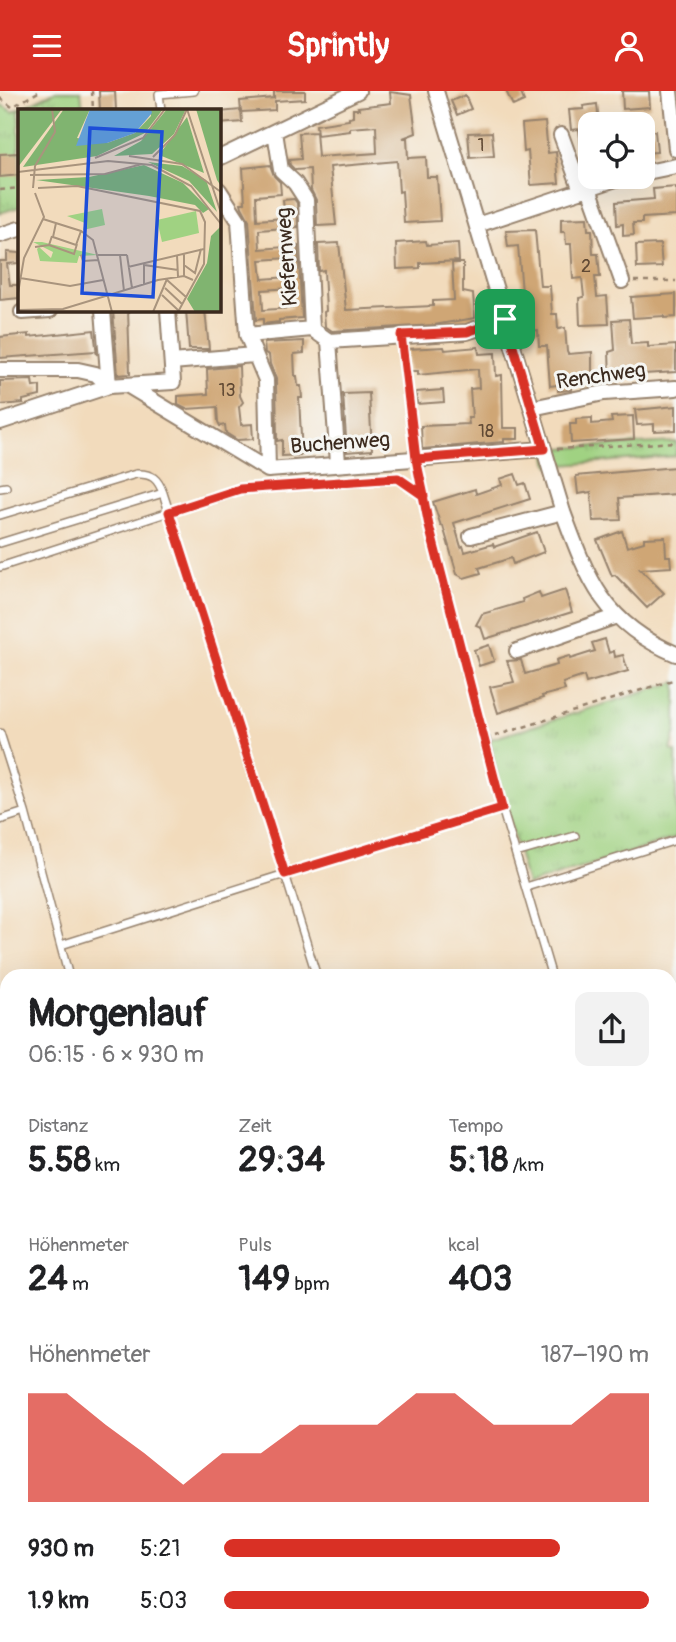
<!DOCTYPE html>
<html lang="de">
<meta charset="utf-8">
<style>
body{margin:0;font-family:Pangolin,sans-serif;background:#f2f2f2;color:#202124;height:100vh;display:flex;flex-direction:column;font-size:26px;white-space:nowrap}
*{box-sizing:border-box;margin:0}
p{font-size:23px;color:#757577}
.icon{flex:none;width:38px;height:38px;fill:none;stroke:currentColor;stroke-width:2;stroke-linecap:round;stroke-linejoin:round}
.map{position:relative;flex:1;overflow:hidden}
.side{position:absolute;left:0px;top:878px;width:677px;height:674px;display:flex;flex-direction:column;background:#fff;border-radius:21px 21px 0 0;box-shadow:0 7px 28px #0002}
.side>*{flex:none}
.fabs{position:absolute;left:578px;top:21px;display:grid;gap:14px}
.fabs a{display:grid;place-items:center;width:77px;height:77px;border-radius:14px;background:#fff;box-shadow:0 7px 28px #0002;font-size:35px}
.pin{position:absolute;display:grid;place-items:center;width:60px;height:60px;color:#fff;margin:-30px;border-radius:14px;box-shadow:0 4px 10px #0006}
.round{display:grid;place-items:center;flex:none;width:74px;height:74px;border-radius:14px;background:#f2f2f2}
.head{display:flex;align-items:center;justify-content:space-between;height:119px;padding:0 28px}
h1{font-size:38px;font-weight:700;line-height:52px}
.figures{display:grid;grid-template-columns:repeat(3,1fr);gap:10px;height:119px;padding:7px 28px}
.figures div{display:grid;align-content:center}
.figures b{font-size:35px;font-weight:700}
.figures small{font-size:19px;font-weight:400}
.figures p{font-size:19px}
.chart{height:196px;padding:14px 28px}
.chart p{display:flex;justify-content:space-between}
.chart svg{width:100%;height:126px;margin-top:7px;fill:#d93025;opacity:.7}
ul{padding:0 28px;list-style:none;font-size:23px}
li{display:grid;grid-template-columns:112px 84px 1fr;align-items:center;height:52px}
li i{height:18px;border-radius:9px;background:#d93025}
header{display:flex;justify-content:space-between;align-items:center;height:91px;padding:0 28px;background:#d93025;color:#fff;font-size:32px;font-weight:700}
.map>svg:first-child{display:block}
</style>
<header><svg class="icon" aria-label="menu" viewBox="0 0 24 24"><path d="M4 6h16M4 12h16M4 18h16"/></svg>Sprintly<svg class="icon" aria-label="person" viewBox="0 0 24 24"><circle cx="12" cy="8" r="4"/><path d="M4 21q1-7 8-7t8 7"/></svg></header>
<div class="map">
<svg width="676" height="1551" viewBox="0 0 676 1551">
<defs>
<pattern id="grass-tufts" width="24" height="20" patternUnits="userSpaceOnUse" patternTransform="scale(1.75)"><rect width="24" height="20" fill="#a0d282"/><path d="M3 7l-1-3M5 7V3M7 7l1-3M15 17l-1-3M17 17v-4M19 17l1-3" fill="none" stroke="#8bb470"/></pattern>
<pattern id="forest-firs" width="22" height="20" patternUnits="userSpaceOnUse" patternTransform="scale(1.75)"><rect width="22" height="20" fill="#80b470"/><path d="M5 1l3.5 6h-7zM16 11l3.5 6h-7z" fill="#6a935b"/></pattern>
<pattern id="water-ripples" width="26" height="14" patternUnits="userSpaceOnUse" patternTransform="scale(1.75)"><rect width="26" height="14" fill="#64a0d5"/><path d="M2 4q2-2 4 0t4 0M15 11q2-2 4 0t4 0" fill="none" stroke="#5483ac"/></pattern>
</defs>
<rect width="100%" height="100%" fill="#f6f6f2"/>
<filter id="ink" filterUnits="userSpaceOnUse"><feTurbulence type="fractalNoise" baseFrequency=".0143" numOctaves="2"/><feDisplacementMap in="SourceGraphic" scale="14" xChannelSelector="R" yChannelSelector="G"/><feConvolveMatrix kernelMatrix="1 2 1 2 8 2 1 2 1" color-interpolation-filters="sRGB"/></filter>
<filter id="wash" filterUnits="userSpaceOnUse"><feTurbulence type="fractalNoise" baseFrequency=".00686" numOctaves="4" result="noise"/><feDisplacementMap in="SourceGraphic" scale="28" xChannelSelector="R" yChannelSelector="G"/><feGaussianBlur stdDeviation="1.57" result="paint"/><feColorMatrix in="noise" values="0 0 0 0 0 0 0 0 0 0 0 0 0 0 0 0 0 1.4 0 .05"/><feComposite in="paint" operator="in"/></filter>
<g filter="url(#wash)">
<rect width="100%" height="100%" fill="#f2dbbc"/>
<path fill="url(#grass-tufts)" stroke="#6e7e50" stroke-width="2" d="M56,0H81L83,19H19V116L0,122V13L13,21Z
M676,351V365L550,375L544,358Z
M676,591V639L671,659L676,661V747L527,794L488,649Z"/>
<path fill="url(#forest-firs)" stroke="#5e6f47" stroke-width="2" d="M0,926L7,927V1192L0,1190Z
M670,1006L676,1008V1092H670Z
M670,1137L676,1138V1198L670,1199Z
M0,1230L7,1232V1285L0,1284Z
M676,1279V1384L670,1385V1280Z
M7,1392V1545H99L95,1551H0V1399Z
M142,1545H237L231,1551H137Z"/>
<path fill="url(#water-ripples)" stroke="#50657a" stroke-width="2" d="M676,1384V1551H231L237,1545H670V1385Z"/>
<g id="blocks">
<path fill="#cfa675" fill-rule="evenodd" d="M99,0H115L116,19H100Z
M274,0H305V8L275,10V19L241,21L240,10L274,7Z
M506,0H520L524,10L513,15Z
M622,0H649L650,16L623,18Z
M390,1L411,4L416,42L403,47H407L408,67L426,66L427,86H437L440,130L404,132L402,100L399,101L397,70L330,76L336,134L317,135L316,109L311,99L310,78L295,79L290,74L289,69L301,68L299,42L316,41L318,66L377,62L376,35L350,37V40L317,44L316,34L349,29V27L353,26V18H359L358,16L391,12Z
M465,4L471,18L457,24L451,10Z
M597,13L599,33H590V72L583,73L579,38L571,39L569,19L584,18L583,15Z
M241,19L242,31L219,33V21Z
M545,31L548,62L556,61L559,92L531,94L528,60L524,61L522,33Z
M655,40L657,61L642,62V42Z
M492,41L494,65L470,67L468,42Z
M19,62V84L0,86V63Z
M270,74L274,85L280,91L281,103L256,105L257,129L285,127L283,109L294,108L297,112L298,136L259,139L260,158L298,155L302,227L279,229V231L263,233V228L256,229L249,129L242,116L241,112H245L243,77ZM288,167L289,186L262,188L260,169ZM290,197L292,217L263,219L262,199Z
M676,96V125L642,127V132H633L634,144L623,145V133L617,134L616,111L654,108L653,98Z
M587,127L588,139H592L593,163H598L600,186H595L597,206L607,205L609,233L580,234L579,207L584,206L582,187L573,188L571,153H566L565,141H561V128Z
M535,139L540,195H550L552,223H557L558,238L565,237L567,261L568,263L592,261V287L573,288L571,299L558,300V294L550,295L547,255H539L538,239L532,240L530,212H523L518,155L508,156L506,140Z
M426,150L427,154L458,152L459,170L420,172V177L397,178L396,152Z
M339,152L346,219L433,215V210L454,209L452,172H463V201L473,203L475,227L434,234L332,240L325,235L324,221L326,220L324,179L319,180L318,153Z
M660,153L662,176L637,177L636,154Z
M7,161L19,162V172L7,173L10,194H19V207L0,209V170H7Z
M676,203V226L664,227V225L633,227L631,206Z
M113,219H128L130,283L118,284Z
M186,219H205L209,258H189Z
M629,228L631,253L648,252V256L676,254V281L610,285L609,261L615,259L613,229Z
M94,239L97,264L96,260L0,267V246L29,243V246Z
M304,250V262L294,263L295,285H297L298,295H301L302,307H299L302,364L282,365V349L277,350L276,288L270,273L269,264L265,262L264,252Z
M444,256L445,259L478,256L479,263L495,262L496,285L502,284L503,337H518V348H504V351L422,358L421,335L469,333L468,327H472L470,298L479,297L478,278L418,284V280H408L407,258Z
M239,275L240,305L243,311L239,316L241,334L252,333L253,348L237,349L226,342L225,334L220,335L218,331L217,316L186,318L178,314V305L208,303L207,278Z
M32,289L33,296L40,295V305L23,309V312L0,314V290Z
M443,299L444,311L417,313L416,301Z
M369,302L372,359L347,361L343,303Z
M676,315V339L654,340V333L637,334L635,319Z
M633,325L634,348L571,352L570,333H576V328L592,327V333L612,331L611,326Z
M675,376L676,403L619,407L621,429L593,430L591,401L578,403L576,385Z
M515,383L519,394L525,392L530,408L454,432L461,456L463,455L465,461L493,453L494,456L537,441L544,461L513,473L511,467L479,477L481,482L464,487L457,483L443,435H441L433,411L475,398L476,403L502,394L500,388Z
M622,440L627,456L644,451V447L665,446L666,465H670L671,476L640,478L664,502L647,517L615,484L612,485L597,449Z
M565,499L572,521L485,548L481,536L476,534L482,523L523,511L522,508L539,501L541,507Z
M605,548L609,562L614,560L615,566L623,564L628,580L586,592L584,585L563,592L565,599L542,605L543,607L498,622L490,596L514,591L507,570L521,569L525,583L557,574L556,569L569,565L570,568L595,560L592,552Z
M489,554L494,570L479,575L474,559Z"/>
</g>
</g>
<g filter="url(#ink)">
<use href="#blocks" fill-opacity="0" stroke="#96826d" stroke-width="2"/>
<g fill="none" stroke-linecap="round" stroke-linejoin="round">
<defs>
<path id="service" d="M161,19L159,3L194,0
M0,397L6,396
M0,424L136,383C152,382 158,388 163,402
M0,452L163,402L285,783L61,854
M0,476L240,398L398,387L424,405
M0,642L25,721L69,886
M486,648L502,717
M0,729L25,721
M516,762L575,745
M526,796L676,749
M317,886L285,783L502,717L552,886
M670,937L676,936
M670,951L676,952"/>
<path id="minor" d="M436,0L563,421C588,489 604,533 676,563
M670,0L676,58
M275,41L281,79L295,92L306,109L312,238L329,250L338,372
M561,44L581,99
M219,67L358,0
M642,82L676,75
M589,97L622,190
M219,99L239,130L247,244L266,289L268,379
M477,134L622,86
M0,144L19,138
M103,219L109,295
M22,221L50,219
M247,244L312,238
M329,250L467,241L505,228
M172,271L254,264
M0,279H78L96,283L109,295
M127,294L268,379
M532,317L604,302L676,297
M0,331L109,295L173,291L168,219
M268,379L544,358
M471,445L563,421
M517,560L617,525
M0,908L7,909
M670,984L676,985"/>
<path id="motorway" d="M670,1108H676
M0,1216L7,1219
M670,1220L676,1219
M670,1253L676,1251
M0,1301H7
M0,1374L7,1366
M111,1551L116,1545"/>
</defs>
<use href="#service" stroke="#96826d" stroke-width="10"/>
<use href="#minor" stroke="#96826d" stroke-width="18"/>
<use href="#motorway" stroke="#96826d" stroke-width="28"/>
<path stroke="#96826d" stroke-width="2.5" stroke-dasharray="5 5" stroke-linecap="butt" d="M92,0L93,19
M0,7L12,16L40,0
M0,99L19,97
M634,190H676
M403,258L415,355
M557,358L676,351
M425,414L484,641
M495,645L676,588
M0,943H7
M670,1014L676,1015
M670,1064L676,1063"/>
<use href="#service" stroke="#fff" stroke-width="7"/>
<use href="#minor" stroke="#fff" stroke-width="14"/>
<use href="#motorway" stroke="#f7bd88" stroke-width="24"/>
</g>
</g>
<g fill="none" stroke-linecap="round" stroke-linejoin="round" filter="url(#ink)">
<defs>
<path id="route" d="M505,228L467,241L401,244L416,368L424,405L398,387L240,398L169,421L285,783L502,717L429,435L416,368L544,358L505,228"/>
</defs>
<use href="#route" stroke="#fff" stroke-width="14"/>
<use href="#route" stroke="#d93025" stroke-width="9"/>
</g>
<g text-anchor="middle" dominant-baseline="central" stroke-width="6" stroke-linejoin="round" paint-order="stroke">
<g font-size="18" fill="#604934">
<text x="481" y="54">1</text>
<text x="586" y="175">2</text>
<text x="227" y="299">13</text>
<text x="486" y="340">18</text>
</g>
<g font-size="21" fill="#3b2a1e" stroke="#f6f6f2">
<text transform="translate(287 166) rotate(-94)">Kiefernweg</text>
<text transform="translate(601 285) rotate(-8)">Renchweg</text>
<text transform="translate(340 352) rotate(-4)">Buchenweg</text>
</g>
</g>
<g transform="translate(18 18)">
<rect width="203" height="203" fill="#f2dbbc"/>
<path d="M84,100L87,116L65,121L67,114L49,107ZM15,133H24L80,146L61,147L59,154L22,152L19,140L21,138L33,149L35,143Z" fill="#a0d282"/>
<path d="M1,0H44L0,58V4ZM46,0H72L59,29L89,34L117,24L133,7V0H145L127,24L79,47L5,58ZM149,0H168L156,25L134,45L96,47L123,32ZM178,0H203V77L199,71ZM169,8L186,64L141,46ZM130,53L164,57L188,71L199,103L171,72ZM126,56L165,74L191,100L185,104L177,96L131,87L18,71L71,68ZM202,118L203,203H177L169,190L189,154L193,127Z" fill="#80b470"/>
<path d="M178,102L181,124L144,133L139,111Z" fill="#a0d282"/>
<path d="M72,0H133L134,4L117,24L89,34L58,37Z" fill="#64a0d5"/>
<path fill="none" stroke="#a9947d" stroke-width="2" d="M169,0L203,104M111,47L164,55L203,83M135,48L157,26L169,0M77,49L125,29L147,0M0,63L90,52L134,56L173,77L203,115M12,66L87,65L124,55M15,79L17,57L37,23L34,0M20,79L59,77L182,102L187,113L186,155L160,203M25,110L63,122L75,131L94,203M38,114L35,128L58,136L63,122M31,136L56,145L59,135M17,138L31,136L34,127M166,145V167M80,146H109M102,146L106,182M109,146L114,179M159,146L160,168M65,152L63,146L64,147L65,152L81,151M166,156L177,164L183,140M110,158L186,140M2,169L52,177L85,171M149,171L168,188M126,175V156L160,161M147,179L164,195M0,184L6,149L26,108L17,84M144,186L161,202M0,201L45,200L140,171L166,167L175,171M135,203L149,170"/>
<path fill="#1d4ed8" fill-opacity="0.15" stroke="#1d4ed8" stroke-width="3.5" d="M72,19L144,23L135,188L64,184Z"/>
<rect width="203" height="203" fill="none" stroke="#3b2a1e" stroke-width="3.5"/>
</g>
</svg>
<div class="fabs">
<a><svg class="icon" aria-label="locate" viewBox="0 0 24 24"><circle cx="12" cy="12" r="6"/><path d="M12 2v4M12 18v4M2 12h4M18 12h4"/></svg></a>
</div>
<div class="pin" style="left:505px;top:228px;background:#1e9e55"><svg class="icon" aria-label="arrive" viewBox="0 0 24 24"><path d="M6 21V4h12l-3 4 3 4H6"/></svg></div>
<section class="side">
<div class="head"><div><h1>Morgenlauf</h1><p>06:15 · 6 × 930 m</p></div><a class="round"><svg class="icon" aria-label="share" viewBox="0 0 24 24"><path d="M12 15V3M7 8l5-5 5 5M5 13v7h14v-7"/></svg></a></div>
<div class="figures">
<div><p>Distanz</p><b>5.58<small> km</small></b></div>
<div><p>Zeit</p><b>29:34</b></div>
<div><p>Tempo</p><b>5:18<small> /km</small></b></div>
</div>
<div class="figures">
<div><p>Höhenmeter</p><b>24<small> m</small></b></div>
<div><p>Puls</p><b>149<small> bpm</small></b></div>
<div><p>kcal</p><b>403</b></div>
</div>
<div class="chart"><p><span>Höhenmeter</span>187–190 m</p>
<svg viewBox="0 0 160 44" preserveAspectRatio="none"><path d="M0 44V6L10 6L20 17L30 27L40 38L50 27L60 27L70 17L80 17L90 17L100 6L110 6L120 17L130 17L140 17L150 6L160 6V44z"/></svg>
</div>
<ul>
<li><b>930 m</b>5:21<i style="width:79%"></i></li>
<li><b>1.9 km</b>5:03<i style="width:100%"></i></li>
</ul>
</section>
</div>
